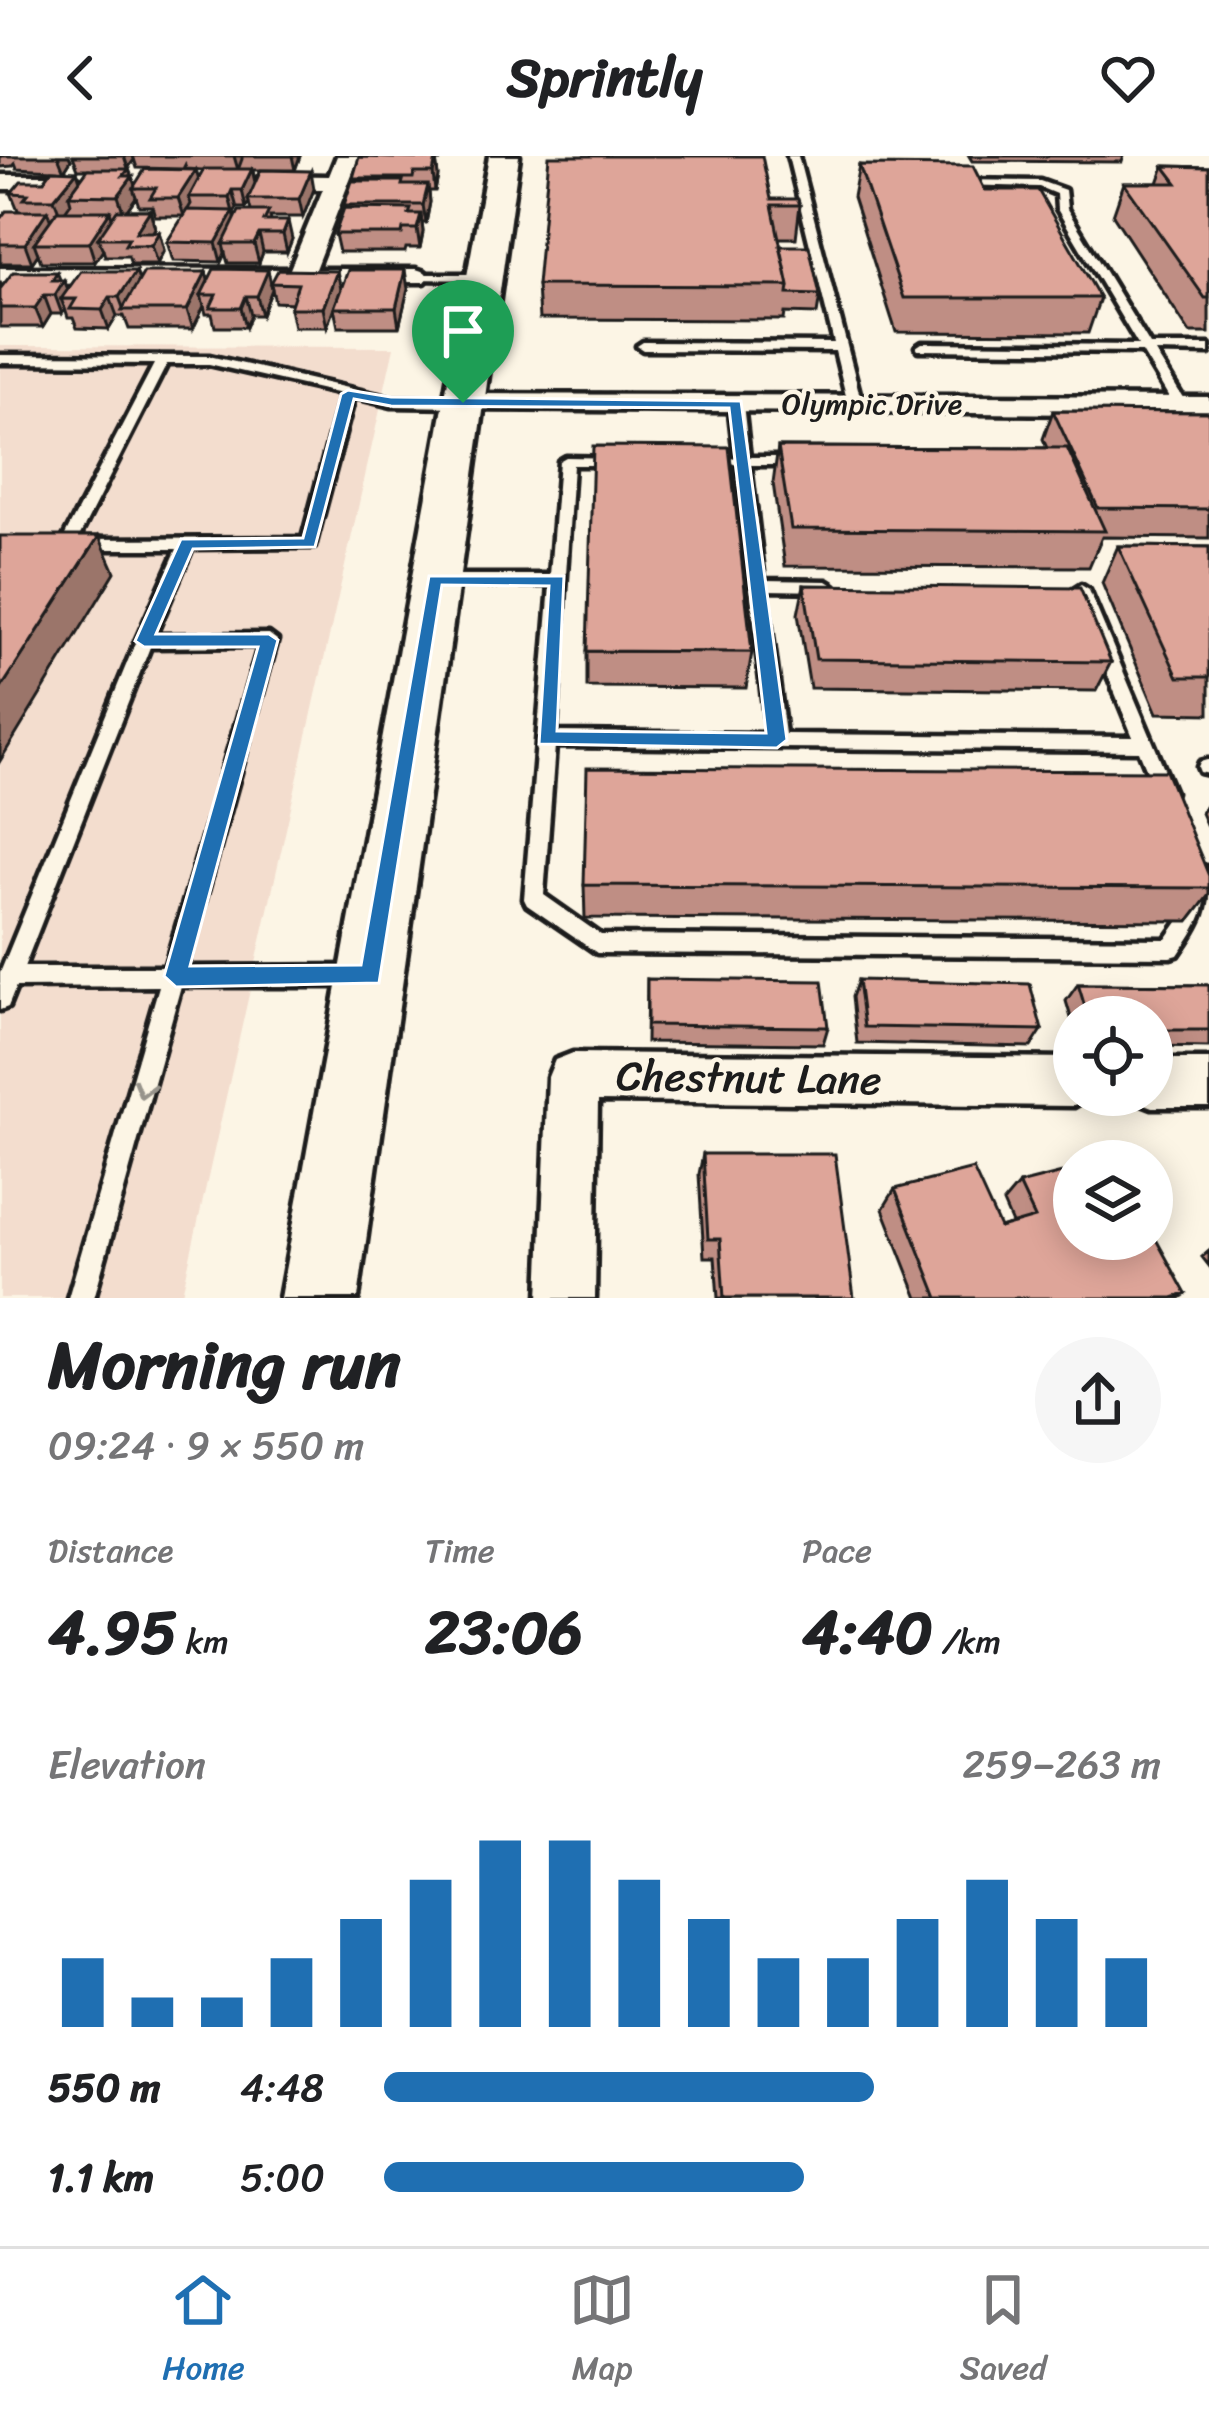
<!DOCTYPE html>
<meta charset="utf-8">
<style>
body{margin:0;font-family:Sriracha,sans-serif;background:#f6f6f6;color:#202124;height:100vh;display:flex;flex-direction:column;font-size:45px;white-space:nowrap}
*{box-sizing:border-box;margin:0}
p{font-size:39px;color:#757577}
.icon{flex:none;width:66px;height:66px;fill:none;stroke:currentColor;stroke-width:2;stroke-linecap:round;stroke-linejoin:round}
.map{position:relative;height:1142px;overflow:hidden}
.panel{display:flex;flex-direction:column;background:#fff;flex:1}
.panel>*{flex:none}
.fabs{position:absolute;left:1053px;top:840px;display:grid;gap:24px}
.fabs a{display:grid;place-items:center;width:120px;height:120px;border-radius:50%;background:#fff;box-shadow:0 6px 30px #0003;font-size:60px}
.pin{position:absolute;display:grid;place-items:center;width:102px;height:102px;color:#fff;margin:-123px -51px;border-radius:50% 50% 50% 0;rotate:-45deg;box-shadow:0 0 12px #0007}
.pin .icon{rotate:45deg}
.round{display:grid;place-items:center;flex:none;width:126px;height:126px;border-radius:63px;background:#f6f6f6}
.summary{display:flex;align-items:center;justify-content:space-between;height:204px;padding:0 48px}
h1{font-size:66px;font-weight:800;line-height:90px}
.figures{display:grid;grid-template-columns:repeat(3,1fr);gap:18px;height:204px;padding:12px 48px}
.figures div{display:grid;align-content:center}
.figures b{font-size:60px;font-weight:800}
.figures small{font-size:33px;font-weight:400}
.figures p{font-size:33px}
.chart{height:336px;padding:24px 48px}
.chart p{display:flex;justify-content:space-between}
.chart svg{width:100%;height:216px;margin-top:12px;stroke:#1f6fb2;stroke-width:6}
ul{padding:0 48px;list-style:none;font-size:39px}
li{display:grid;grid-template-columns:192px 144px 1fr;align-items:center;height:90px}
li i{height:30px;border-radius:15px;background:#1f6fb2}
header{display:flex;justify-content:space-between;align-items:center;height:156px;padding:0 48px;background:#fff;font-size:54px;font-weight:800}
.menu{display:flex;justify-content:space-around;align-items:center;height:168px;border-top:3px solid #e0e0e0;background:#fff;font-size:33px;color:#757577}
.menu a{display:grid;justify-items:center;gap:6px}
.menu .active{color:#1f6fb2}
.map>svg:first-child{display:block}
</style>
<header><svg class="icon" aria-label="back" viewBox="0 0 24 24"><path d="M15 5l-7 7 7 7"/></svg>Sprintly<svg class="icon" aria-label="heart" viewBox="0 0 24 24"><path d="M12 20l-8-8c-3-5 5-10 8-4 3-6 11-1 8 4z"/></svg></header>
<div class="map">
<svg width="1209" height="1142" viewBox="0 0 1209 1142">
<rect width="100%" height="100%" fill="#fcf5e5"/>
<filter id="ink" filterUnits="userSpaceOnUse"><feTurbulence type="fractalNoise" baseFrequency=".00833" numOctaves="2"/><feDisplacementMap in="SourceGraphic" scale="24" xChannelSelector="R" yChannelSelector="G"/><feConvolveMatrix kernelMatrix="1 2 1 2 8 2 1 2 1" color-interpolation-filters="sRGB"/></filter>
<g filter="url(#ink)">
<path fill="#f3ddce" d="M0,190L394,191L181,1142H0Z"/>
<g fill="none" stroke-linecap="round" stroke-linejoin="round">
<defs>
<path id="lane" d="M788,0H798L862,248L860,251L855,252L848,248L835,195L643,194L637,190L643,186L834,187Z
M960,24L1040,25L1065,34L1067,53L1150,189H1209V197L1155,196L1188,250L1186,253H1176L1142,196L918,194L916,191L922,187L1138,189L1057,53L1056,38L1039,31L956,29V25Z
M416,118H481L487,121L481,124L412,123V119Z
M0,199L209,200L391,242L463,243L470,247L463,251L391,250L354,241L314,391L192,392L155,479L269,478L277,484L186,811L360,810L368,813L371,820L368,827L360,830H181L94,1142H68L159,830L16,831L8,851L0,854V817L136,485L177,393H59L51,388L54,384L63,383L154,208L0,207ZM167,208H209L341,238L303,382L78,383ZM259,490L165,811H24L150,491Z
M736,244L743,248L749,301H796L803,305L796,309H750L764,424L827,425L835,430L827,435L766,434L785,578L1133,581L1073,434L1081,429L1089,434L1174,636L1172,641H1158L1139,595L555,590L544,739L601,779L1166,783L1198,738L1189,717L1192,711L1199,709L1206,711C1209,752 1201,767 1178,799L1171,801L597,797L527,749L524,743L550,429H439L431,424L439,419H550L559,305L566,301L621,302V308L616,309H573L556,576L767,578L736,309L727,305L735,301L729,248Z
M1207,604H1209V618L1200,616L1198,611L1200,606Z"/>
<path id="street" d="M337,0H359L315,113H416L425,116L429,121L425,126L0,128V112L290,113L323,33H263L252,26L263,19L329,20Z
M0,19H73L84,26L73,33H0Z
M463,238L1209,241V259L453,253L448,247L453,241Z
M573,897L1074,902V939H1093L1074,950L598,945L595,1142H539L548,921L555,904Z
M1152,903H1209V951H1152L1134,944L1132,939H1152Z"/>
<path id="secondary" d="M489,0H519L358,1142H280Z"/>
</defs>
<use href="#lane" stroke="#1c1c1c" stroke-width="9"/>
<use href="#street" stroke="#1c1c1c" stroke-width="9"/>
<use href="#secondary" stroke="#1c1c1c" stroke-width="9"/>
<use href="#lane" fill="#fcf5e5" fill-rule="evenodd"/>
<use href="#street" fill="#fcf5e5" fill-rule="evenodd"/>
<use href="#secondary" fill="#fcf5e5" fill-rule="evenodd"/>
</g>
<path fill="#bf8e84" stroke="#1c1c1c" stroke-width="3" fill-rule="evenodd" d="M0,0H69L71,4L64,15L80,24L88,13H78L73,0H133L134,4L128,12L135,28L199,23L204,14L186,13L185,9L183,13L137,12L133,0H300L295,14H253L255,26L314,33L303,61H270L271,65L292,83L287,96H263L259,107H228L225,97L221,106L173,105L167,86L184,60H155L152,50H139L136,41L127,54H150L155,72L153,76H159L164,94L157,108H131L128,100H105L103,94L95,106H41L38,98L32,107H0V63L18,54L11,37L44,25L55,14L17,12L15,7L12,10L0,11ZM249,47L251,55L236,62L234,57L237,52H246Z
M442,0L440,5H436L438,20L435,35H429L430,46L426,67H422L423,76L420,92H406L405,96H339L335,78L353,25L359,1Z
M969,0H1124L1122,6L972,5Z
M859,9L985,34L1100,142L1088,177L896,176L853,41Z
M1164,10L1209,11V177H1190L1113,59L1124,27H1158Z
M771,43L800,49L796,82H779L780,90L820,139L817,158L785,157L784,164L539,163L537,129Z
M136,115L139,124L206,116L208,124L271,127L337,115L327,171H294L290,152L292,147L275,146L272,133L262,159H251L246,171H215L212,158H206L204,150L193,173H129L124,160H117L109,173L77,172L73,162H68L65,153L62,158H51L43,171H0V126L2,130L60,124L68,133Z
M408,133L399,171H338L334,152Z
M1053,255L1209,256V382L1102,381L1089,411L785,410L773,327L778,291L1047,292L1043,283Z
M1118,390L1209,391V558L1157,557L1102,427Z
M804,429L1111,506L1096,535L810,532L798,458Z
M587,495L752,496L746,532L587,531Z
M1209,645V675L1201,657Z
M1209,720V739L1189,765L585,762L584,729Z
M647,823L828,871L823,888L646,886Z
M858,824L1042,874L1031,891L857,887L852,841Z
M1078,828L1209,829V891L1152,890V861H1074V872L1066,845Z
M703,998L854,1142H718L715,1101H704L699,1018Z
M1019,1028L1186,1138L1180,1142H918L883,1053L895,1033L1000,1072L1012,1068L1003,1047Z
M1209,1095V1110L1202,1101Z"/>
<path fill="#9b746b" stroke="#1c1c1c" stroke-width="3" d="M58,0H69L71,4L64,15Z
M124,0H133L134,4L128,12Z
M234,0H242V3L238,14Z
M292,0H300L295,14Z
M436,3L438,20L435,35L433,17Z
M129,13L136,32H133L136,41L124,58L118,40L123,20Z
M252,13L256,31L248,43L249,47L246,52L242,34Z
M196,14L201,32L189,41L191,48L184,60L178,42Z
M77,15L83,33L69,39L71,47L61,61L54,43Z
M311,15L314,33L303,61L299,43Z
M428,29L430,46L426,67L423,49Z
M232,34L237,52L234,57L238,73L223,88L225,97L221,106L216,87L233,56L229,41Z
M150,54L155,72L145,89L136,76Z
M47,55L54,73L34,87L38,98L32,107L25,88Z
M110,55L116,73L98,82L103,94L95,106L89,87Z
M421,58L423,76L420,92L417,73Z
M288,65L292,83L287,96L283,78Z
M159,76L164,94L157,108L151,89Z
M259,78L263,96L259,107L254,88Z
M268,114L272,133L262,159L257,140Z
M405,114L408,133L399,171L396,152Z
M136,115L142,133L124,154L119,141Z
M337,115L341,133L327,171L323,152Z
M57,116L62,128L64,124L72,143H61L65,153L62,158L55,139L52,124Z
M206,116L211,135L201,139L204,150L193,173L187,154Z
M44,139L51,158L43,171L35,152Z
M246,140L251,159L246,171L241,152Z
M110,141L117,160L109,173L102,154Z
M99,380L115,416L0,605V534Z"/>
<path fill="#dea599" stroke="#1c1c1c" stroke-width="3" d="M549,0H762L771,43H798L800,49H772L789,130L537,129Z
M359,1L436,3L433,17H414L413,22H353Z
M859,9L973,10L985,34H1038L1100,142H904Z
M1164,10L1209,11V142H1205L1124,27H1177Z
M88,13H129L123,20H133L118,40L69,39Z
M145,13L196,14L178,42H150L156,32H133Z
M204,13H252L242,34H232L229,41H189Z
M52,14L77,15L54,43H24L28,38L11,37L21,25H44Z
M261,14L311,15L299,43H248Z
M352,25H403L402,29H428L423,49H344Z
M344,52L411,53L409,58H421L417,73H403L402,78H335Z
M117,54H150L136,76H159L151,89H125L129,82H98Z
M187,54L234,55L216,87L167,86Z
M6,55H47L25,88H0V63Z
M57,55H110L89,87H34Z
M239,55H269L264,65H288L283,78H259L254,88H223Z
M780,90H809L820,139L788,138L789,130Z
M214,113L268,114L257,140H246L241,152H210L216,139H201Z
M278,114L337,115L323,152H290L298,128L271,127Z
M348,114H405L396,152H334Z
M81,115H136L119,141H110L102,154L70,153L76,143H61Z
M13,116H57L52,124H64L55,139H44L35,152H0V133Z
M144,116H206L187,154H122Z
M1053,255L1209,256V353L1098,352Z
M593,290L729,291L752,496L587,495Z
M778,291L1067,292L1105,375L791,373Z
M0,380H99L0,534Z
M1118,390L1209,391V521H1178Z
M804,429L1080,432L1111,506L816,503Z
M587,612L1166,615L1209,720V732L584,729Z
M647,823L822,825L828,871L647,869Z
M858,824L1030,828L1042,874L864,871Z
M1078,828L1209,829V874H1152V861H1088Z
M703,998H835L854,1142H724L720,1083H708Z
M973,1013L1000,1072L1035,1062L1019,1028L1074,1014V1083H1152V1076L1186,1138L1173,1142H938L895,1033Z"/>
<defs><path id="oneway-chevron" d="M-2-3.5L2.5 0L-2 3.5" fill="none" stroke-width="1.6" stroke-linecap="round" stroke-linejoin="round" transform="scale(3)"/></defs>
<use stroke="#97938b" href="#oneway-chevron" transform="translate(143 933) rotate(106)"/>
</g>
<path fill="#1f6fb2" stroke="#fff" stroke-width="3" fill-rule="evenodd" d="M348,234L391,241L741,245L787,584L777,592L539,588L549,430L442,429L379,827L176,831L164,820L258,491H144L135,485L181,383L303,382L341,238ZM354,243L391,250L729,252L766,577L557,575L564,420H429L361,809L190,810L278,484L269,478H156L193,393L315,391Z"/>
<g text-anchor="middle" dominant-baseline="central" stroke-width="9" stroke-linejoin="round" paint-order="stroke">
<g font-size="30" fill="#1c1c1c" stroke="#fcf5e5">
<text x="872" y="248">Olympic Drive</text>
</g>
<g font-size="42" fill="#1c1c1c" stroke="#fcf5e5">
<text transform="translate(749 922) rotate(1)">Chestnut Lane</text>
</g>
</g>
</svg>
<div class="fabs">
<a><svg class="icon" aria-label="locate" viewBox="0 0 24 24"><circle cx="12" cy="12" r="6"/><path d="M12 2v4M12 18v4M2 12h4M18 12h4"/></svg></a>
<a><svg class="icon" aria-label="layers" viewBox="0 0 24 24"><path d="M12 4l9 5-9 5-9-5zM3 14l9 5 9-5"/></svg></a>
</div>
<div class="pin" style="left:463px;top:247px;background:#1e9e55"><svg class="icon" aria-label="arrive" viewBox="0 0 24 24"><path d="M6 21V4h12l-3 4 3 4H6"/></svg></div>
</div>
<section class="panel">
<div class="summary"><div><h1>Morning run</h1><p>09:24 · 9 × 550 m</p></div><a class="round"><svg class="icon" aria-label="share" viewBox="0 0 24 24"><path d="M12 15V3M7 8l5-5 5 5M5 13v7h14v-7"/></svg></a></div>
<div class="figures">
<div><p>Distance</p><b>4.95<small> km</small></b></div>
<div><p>Time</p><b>23:06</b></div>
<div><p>Pace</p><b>4:40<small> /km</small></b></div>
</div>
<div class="chart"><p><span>Elevation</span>259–263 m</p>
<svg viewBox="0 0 160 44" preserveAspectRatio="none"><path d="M5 44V30M15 44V38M25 44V38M35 44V30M45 44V22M55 44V14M65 44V6M75 44V6M85 44V14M95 44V22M105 44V30M115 44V30M125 44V22M135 44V14M145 44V22M155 44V30"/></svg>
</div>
<ul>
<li><b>550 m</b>4:48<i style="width:63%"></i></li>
<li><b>1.1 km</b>5:00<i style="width:54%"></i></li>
</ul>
</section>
<nav class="menu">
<a class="active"><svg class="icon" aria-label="home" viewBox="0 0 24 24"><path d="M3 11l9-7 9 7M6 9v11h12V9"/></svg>Home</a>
<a><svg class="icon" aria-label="map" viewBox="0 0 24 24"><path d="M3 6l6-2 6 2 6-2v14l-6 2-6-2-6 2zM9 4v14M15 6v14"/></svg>Map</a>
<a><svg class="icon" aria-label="saved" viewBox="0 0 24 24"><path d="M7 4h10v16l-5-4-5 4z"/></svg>Saved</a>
</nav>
